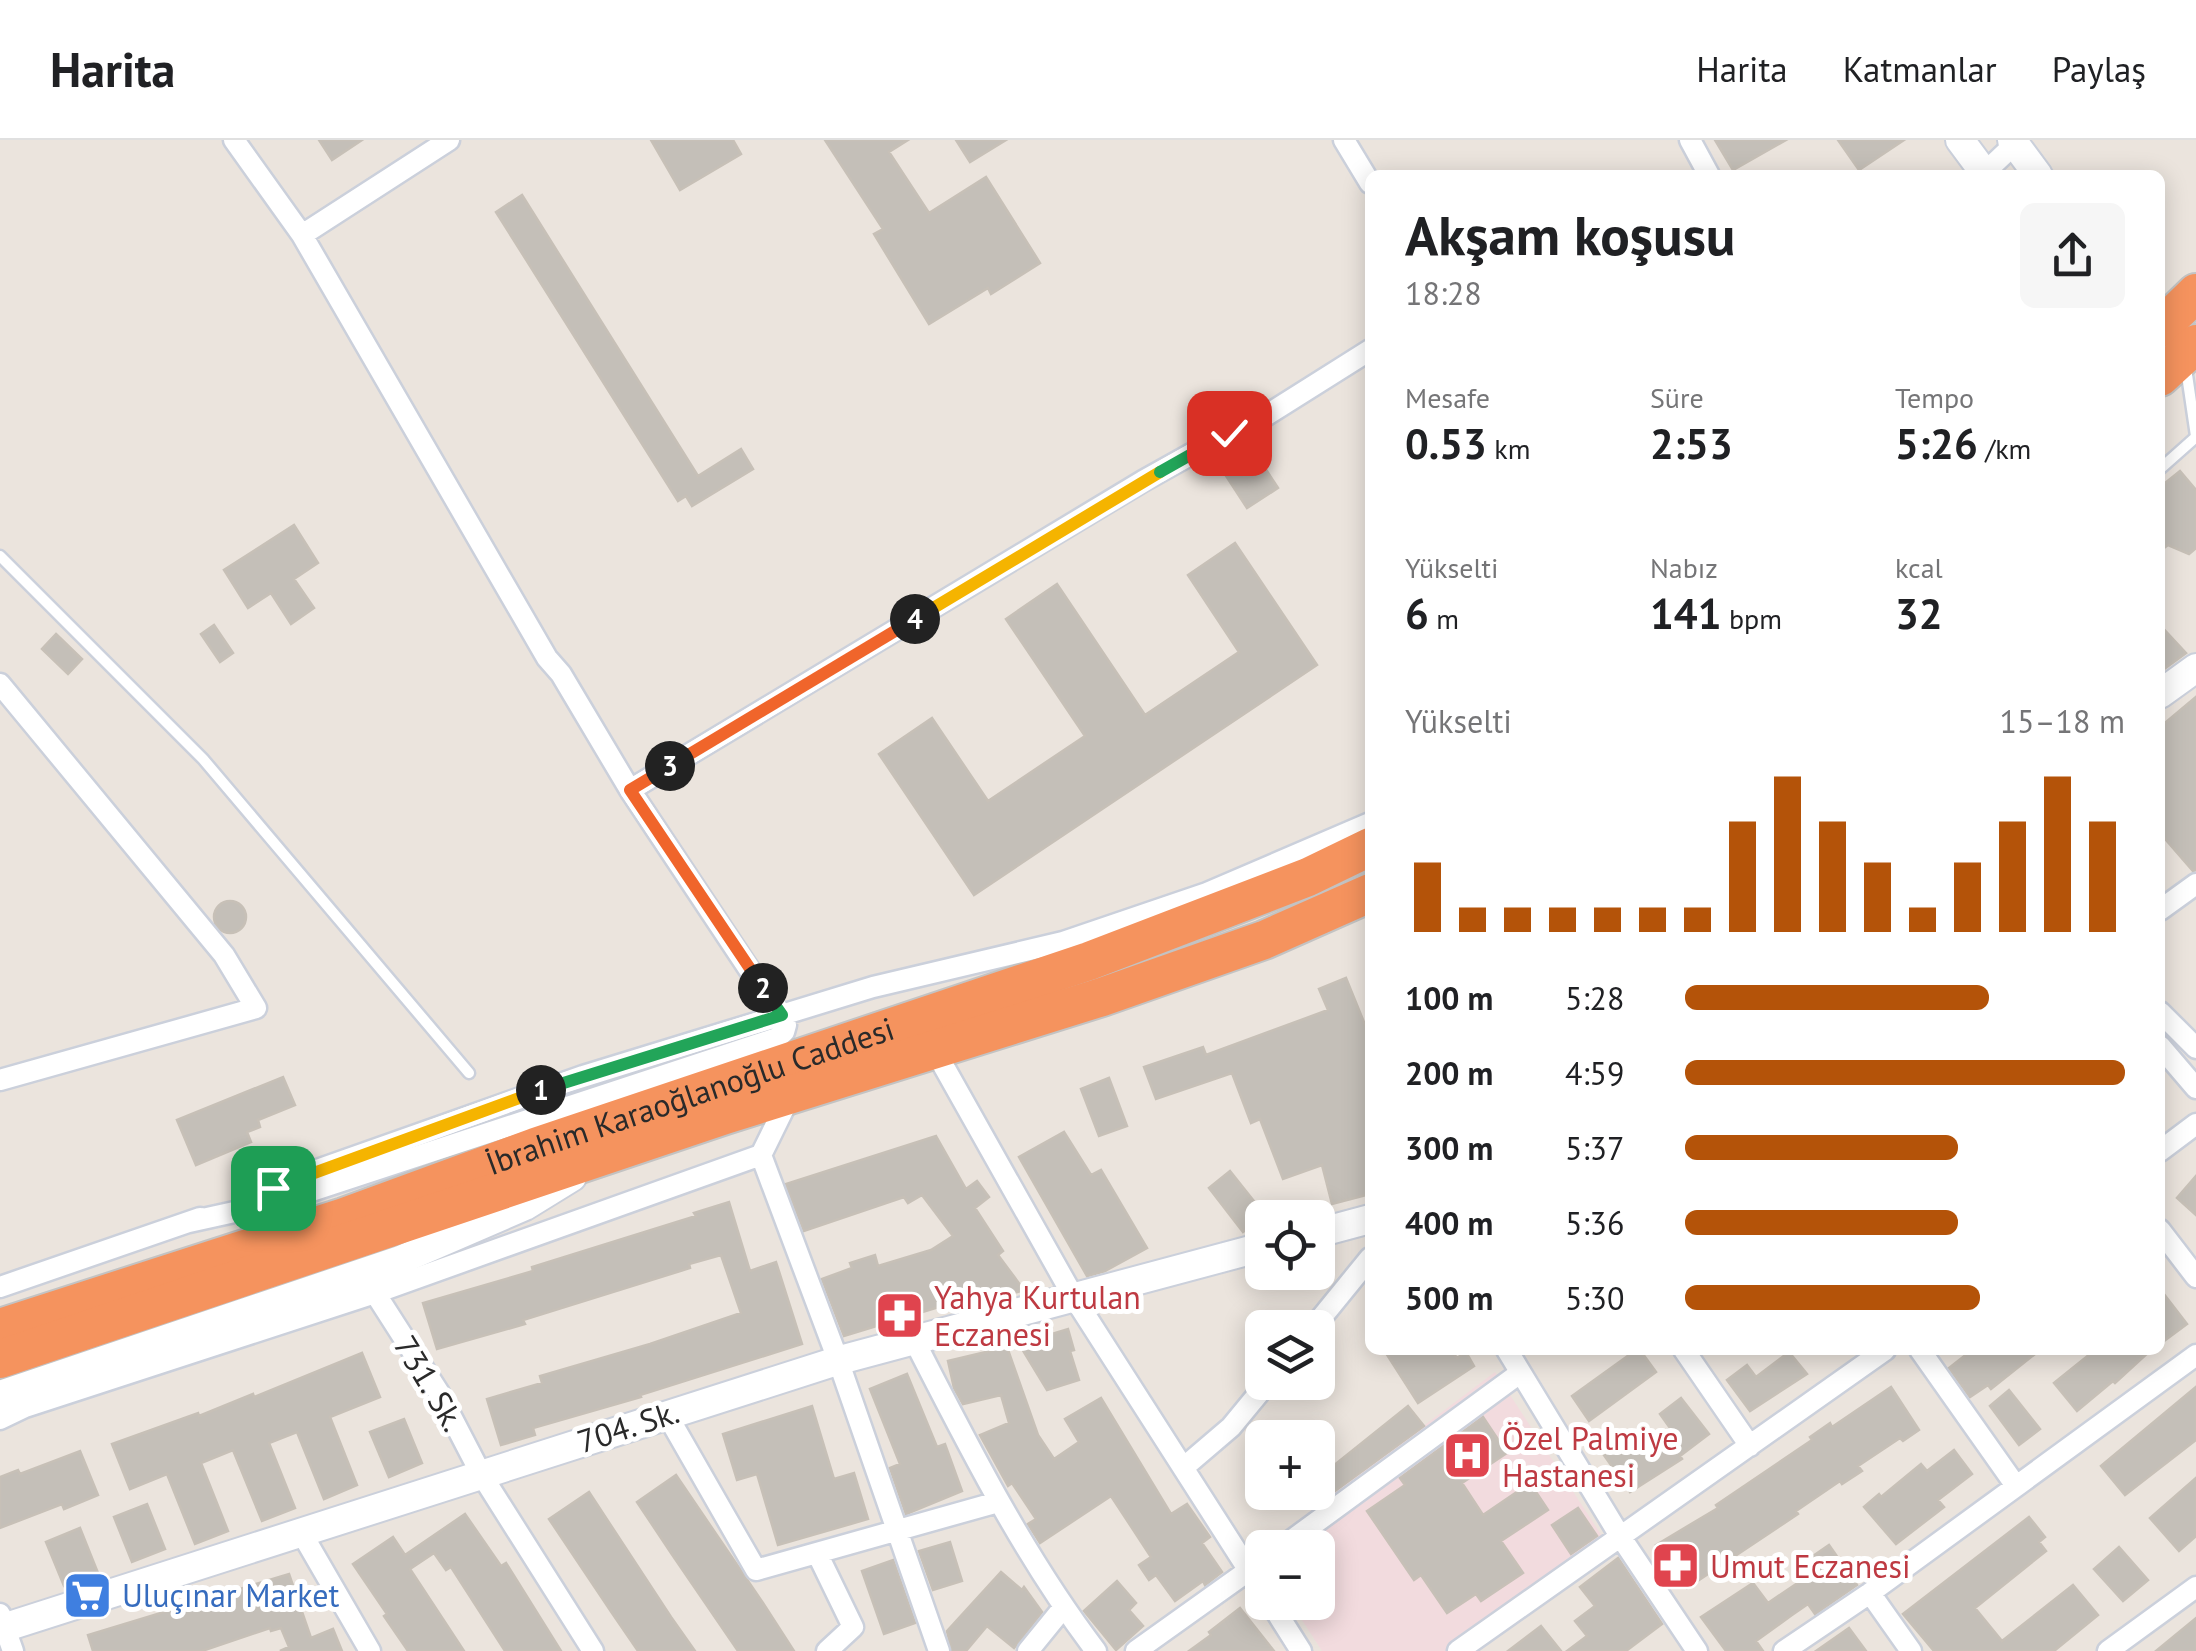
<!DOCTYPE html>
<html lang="tr">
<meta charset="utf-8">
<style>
body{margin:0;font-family:"PT Sans",sans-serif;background:#f6f6f6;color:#202124;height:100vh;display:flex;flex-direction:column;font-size:38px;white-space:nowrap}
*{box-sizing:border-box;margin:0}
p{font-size:32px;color:#757577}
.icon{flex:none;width:55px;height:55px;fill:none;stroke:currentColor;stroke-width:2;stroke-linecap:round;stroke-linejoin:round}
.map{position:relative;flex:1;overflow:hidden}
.sheet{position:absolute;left:1365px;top:30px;width:800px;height:1185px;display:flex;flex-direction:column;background:#fff;border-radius:15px;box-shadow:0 5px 25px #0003}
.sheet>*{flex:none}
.buttons{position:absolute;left:1245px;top:1060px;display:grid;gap:20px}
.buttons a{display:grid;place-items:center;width:90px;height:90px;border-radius:15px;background:#fff;box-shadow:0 5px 25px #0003;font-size:50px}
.pin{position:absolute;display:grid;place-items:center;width:85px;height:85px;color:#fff;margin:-42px;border-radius:20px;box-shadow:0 5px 15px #0006}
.km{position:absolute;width:50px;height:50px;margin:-25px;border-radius:50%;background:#222;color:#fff;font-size:28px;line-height:50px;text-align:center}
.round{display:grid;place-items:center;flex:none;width:105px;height:105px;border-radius:15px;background:#f6f6f6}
.summary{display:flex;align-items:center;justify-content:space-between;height:170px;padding:0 40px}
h1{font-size:55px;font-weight:800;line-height:75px}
.figures{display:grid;grid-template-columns:repeat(3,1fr);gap:15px;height:170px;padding:10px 40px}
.figures div{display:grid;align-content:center}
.figures b{font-size:42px;font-weight:800}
.figures small{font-size:28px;font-weight:400}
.figures p{font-size:28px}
.chart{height:280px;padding:20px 40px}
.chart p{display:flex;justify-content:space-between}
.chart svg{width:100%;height:180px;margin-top:10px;stroke:#b45309;stroke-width:6}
ul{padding:0 40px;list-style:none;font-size:32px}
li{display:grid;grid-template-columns:160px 120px 1fr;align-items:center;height:75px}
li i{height:25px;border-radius:12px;background:#b45309}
header{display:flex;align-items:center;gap:60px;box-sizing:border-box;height:140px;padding:0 50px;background:#fff;border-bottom:2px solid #e0e0e0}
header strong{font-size:48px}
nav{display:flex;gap:55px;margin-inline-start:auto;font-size:35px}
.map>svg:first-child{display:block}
</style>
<header>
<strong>Harita</strong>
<nav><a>Harita</a><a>Katmanlar</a><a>Paylaş</a></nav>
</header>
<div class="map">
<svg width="2196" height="1511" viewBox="0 0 2196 1511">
<rect width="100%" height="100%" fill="#ebe4dd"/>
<path fill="#f2dbde" d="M1495,1232L1604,1399L1447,1511H1322L1291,1463L1318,1462V1408H1262V1416L1259,1410Z"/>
<path fill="#c4bfb8" stroke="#c7c0b7" stroke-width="2.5" d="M319,0H362L332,20Z
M651,0H733L741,14L680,50Z
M825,0H908L889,12L929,73L986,37L1040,123L991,154L988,148L929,184L874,94L883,89Z
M956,0H1006L970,22Z
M1715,0H1786L1733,30Z
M1838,0H1904L1859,30Z
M522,55L698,336L741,309L753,329L692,366L686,356L678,361L496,72Z
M1252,308L1278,348L1247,368L1221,328Z
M2180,331L2196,350V408L2189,414L2168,405L2160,411V347Z
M294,385L318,423L294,439L314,468L291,484L271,453L248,468L224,430Z
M1235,403L1317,525L974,755L879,614L932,578L988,661L1085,596L1006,479L1057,444L1145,575L1239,512L1188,435Z
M214,485L233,513L220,522L201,494Z
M2160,485L2186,513L2160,532Z
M56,494L82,519L68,534L42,509Z
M2196,557V730L2193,731L2160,693V587Z
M214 777a16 16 0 1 1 32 0a16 16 0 1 1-32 0Z
M1346,838L1370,897V1054L1332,1064L1322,1025L1283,1039L1260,979L1251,983L1232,933L1156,959L1144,927L1203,907L1206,915L1328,870L1319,849Z
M283,937L295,965L258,980L260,987L247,992L251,1002L196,1025L177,980Z
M1109,938L1127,986L1099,996L1081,949Z
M1064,992L1091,1035L1101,1030L1147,1108L1105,1131L1087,1136L1019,1017Z
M936,996L966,1049L977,1041L989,1057L975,1068L1003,1111L998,1115L1024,1150L970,1166L965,1159L844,1196L822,1139L852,1128L850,1123L875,1115L878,1126L931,1110L953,1096L922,1055L908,1063L904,1057L804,1091L786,1044Z
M1230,1031L1265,1075L1243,1092L1209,1048Z
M2196,1036V1075L2177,1058Z
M729,1062L750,1131L776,1122L802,1204L640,1255L641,1257L533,1288L535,1295L501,1305L487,1259L542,1243L540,1236L650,1204L741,1173L721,1115L689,1124L690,1128L523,1180L525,1184L437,1209L423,1163L533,1131L532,1127L696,1076L694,1073Z
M2160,1149L2187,1184L2160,1204Z
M1068,1189L1074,1210L1070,1211L1079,1240L1047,1250L1019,1204Z
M1007,1207L1038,1295L1054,1319L1079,1302L1065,1279L1101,1258L1171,1374L1187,1364L1210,1397L1202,1403L1222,1432L1205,1445L1203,1441L1175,1461L1156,1435L1149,1440L1139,1425L1151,1417L1111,1356L1040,1403L1028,1384L1036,1379L1012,1343L1008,1346L980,1295L1009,1283L1001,1255L963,1264L954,1248L948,1221Z
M1384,1210H1451L1457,1218L1466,1212L1474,1226L1418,1263Z
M1636,1210H1640L1656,1232L1589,1281L1572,1256Z
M1972,1210H2040L1991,1249L1988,1245L1970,1257L1949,1228Z
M2095,1210H2151L2115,1243L2113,1241L2077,1271L2054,1243Z
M1789,1212L1807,1234L1750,1271L1727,1240L1747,1225L1756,1237Z
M362,1213L380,1257L330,1277L357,1345L324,1359L297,1292L269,1303L295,1368L262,1381L233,1310L201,1323L228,1391L195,1404L167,1334L130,1349L112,1304L198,1273L199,1276L253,1254L254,1257Z
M907,1234L937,1307L945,1304L962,1351L906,1374L890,1328L900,1324L870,1249Z
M1891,1247L1919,1290L1903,1301L1900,1298L1858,1326L1862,1331L1842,1344L1840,1341L1796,1371L1798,1374L1687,1448L1656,1405L1718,1368L1716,1365L1812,1300L1810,1297L1830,1283L1832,1287Z
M2196,1247V1300L2125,1355L2101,1326Z
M2009,1250L2040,1289L2019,1305L1990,1266Z
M1681,1258L1709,1294L1680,1316L1682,1319L1630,1352L1599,1308L1624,1291L1638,1311L1670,1288L1660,1274Z
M812,1266L834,1339L854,1333L868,1379L778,1405L757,1334L737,1340L723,1294Z
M1408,1266L1424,1286L1324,1359L1318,1351V1338Z
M1483,1277L1507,1313L1462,1343L1483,1375L1530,1343L1548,1370L1501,1401L1523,1433L1481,1461L1476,1454L1447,1473L1421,1435L1414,1440L1367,1371L1405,1345L1400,1338Z
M404,1279L422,1323L389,1337L370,1292Z
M1954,1310L1972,1334L1938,1360L1944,1367L1896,1404L1864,1367L1879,1354L1881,1357L1921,1324L1927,1331Z
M80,1311L98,1355L64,1369L62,1364L0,1388V1337L18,1330L20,1334Z
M676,1335L763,1463L794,1511H738L671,1413L637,1362Z
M2196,1338V1396L2179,1411L2150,1378Z
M589,1352L671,1477L695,1511H638L612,1473L549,1379Z
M147,1364L165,1409L132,1422L114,1377Z
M1578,1368L1597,1396L1571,1414L1552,1385Z
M465,1374L501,1426L506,1423L561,1511H505L451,1427L446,1430L434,1413L410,1429L464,1511H408L384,1476L387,1474L353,1424L393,1397L405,1415Z
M2029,1377L2045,1397L2039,1402L2046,1411L1975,1468L2002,1501L2073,1445L2098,1475L2054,1511H1934L1903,1474Z
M80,1388L98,1433L64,1446L46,1402Z
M950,1402L962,1441L933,1450L919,1411Z
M1829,1405L1857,1445L1815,1474L1808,1464L1792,1475L1756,1501L1763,1511H1726L1701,1477L1753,1443L1768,1463L1802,1440L1794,1429Z
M2119,1407L2148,1440L2123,1461L2094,1429Z
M1618,1418L1662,1484L1626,1511H1567L1587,1496L1575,1481L1595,1466L1580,1447Z
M893,1420L915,1483L884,1494L862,1431Z
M1001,1432L1022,1450L1024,1447L1042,1472L1014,1508L987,1486L966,1511H952L947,1491Z
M289,1434L311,1498L333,1489L342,1511H280L289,1507L281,1488L271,1491L270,1488L202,1511H93L88,1495Z
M1117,1441L1136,1463L1129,1470L1143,1486L1116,1510L1084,1471Z
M1240,1468L1274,1511H1189L1211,1495L1209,1492Z
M2196,1478V1511H2156Z
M1541,1486L1561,1511H1508Z
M1849,1488L1866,1511H1816Z"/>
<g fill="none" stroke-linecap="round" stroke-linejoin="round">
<defs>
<path id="lane" d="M2186,228L2196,296
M2160,329L2196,297
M0,416L203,619L469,933"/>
<path id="street" d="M1344,0L1370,43
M1690,0L1709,35
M1982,35L2019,0
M302,95L449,0
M0,544L224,815L256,868L0,940
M630,650L1143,341L1229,293L1251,285L1370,210
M2160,770L2196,744
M2160,872L2196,908
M2160,906L2196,948
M934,909L1073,1156L1262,1451
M2160,1011L2196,984
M761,1015L838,1220L939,1511
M245,1060L303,1035L583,936L873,847L1063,802L1207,753L1370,683
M189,1082L275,1063L777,898L784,892L786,885L630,650L561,534L547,518L302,95L234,0
M2160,1090L2196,1137
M0,1147L200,1078
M375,1153L439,1253L481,1334L593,1511
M1313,1188L1370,1118
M914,1200C969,1307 1023,1415 1096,1511
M1507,1210L1620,1396L1697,1511
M1684,1210L1750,1306
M1920,1210L2016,1346
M666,1273L756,1430L998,1362
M0,1279L25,1267L375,1153L761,1015L790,956
M1183,1328L1231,1287L1268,1242
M301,1392L370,1511
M1281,1408L1520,1233
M817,1413L853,1487L827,1511
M1870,1453L1911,1511
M1270,1462L1301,1511
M0,1474L13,1511
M1028,1511L1063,1468
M1136,1511L1262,1421
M1458,1511L1885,1210
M1784,1511L1870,1453L2196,1215
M2108,1511L2196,1447"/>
<path id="secondary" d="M1960,0L1986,35
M2012,0L2038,35
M2160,554L2196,528
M1318,1093L1370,1079
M0,1255L400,1120L525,1066L572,1037
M0,1489L840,1220L1262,1107"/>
<g id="highway">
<path d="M2160,188L2196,153"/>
<path d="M2160,237L2196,204"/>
<path id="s1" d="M0,1188L344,1077L535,1007L1089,821L1308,737L1370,707"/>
<path d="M0,1219L725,975L1102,857L1264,800L1370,753"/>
</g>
</defs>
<use href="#lane" stroke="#cbd0db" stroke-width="15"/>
<use href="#street" stroke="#cbd0db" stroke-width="25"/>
<use href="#secondary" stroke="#cbd0db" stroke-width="32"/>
<use href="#highway" stroke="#c3c3c3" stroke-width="42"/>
<use href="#lane" stroke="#fff" stroke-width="10"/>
<use href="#street" stroke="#fff" stroke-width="20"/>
<use href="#secondary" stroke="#fff" stroke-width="28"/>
<use href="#highway" stroke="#f5935e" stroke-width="38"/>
</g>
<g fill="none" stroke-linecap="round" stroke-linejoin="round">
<defs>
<path id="split-1" d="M273,1048L541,950"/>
<path id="split-2" d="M541,950L782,875L763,848"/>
<path id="split-3" d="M670,626L630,650L763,848"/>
<path id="split-4" d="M670,626L915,479"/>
<path id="split-5" d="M915,479L1160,332"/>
<path id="split-6" d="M1160,332L1229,293"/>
</defs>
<use href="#split-1" stroke="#fff" stroke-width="20"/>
<use href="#split-2" stroke="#fff" stroke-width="20"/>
<use href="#split-3" stroke="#fff" stroke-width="20"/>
<use href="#split-4" stroke="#fff" stroke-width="20"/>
<use href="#split-5" stroke="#fff" stroke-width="20"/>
<use href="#split-6" stroke="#fff" stroke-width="20"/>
<use href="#split-1" stroke="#f5b400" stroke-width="12"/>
<use href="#split-2" stroke="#22a559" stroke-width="12"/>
<use href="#split-3" stroke="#f0652b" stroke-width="12"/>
<use href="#split-4" stroke="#f0652b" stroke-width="12"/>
<use href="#split-5" stroke="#f5b400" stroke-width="12"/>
<use href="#split-6" stroke="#22a559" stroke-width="12"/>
</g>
<defs>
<symbol id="pharmacy-square" viewBox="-11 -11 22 22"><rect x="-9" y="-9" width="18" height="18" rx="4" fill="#e0444e" stroke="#fff"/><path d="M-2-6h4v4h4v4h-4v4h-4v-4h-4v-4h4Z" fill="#fff"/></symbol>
<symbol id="hospital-square" viewBox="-11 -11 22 22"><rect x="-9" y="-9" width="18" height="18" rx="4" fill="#e0444e" stroke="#fff"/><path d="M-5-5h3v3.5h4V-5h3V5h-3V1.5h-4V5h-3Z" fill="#fff"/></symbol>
<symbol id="supermarket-square" viewBox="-11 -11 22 22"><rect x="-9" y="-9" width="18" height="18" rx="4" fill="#3f7fe0" stroke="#fff"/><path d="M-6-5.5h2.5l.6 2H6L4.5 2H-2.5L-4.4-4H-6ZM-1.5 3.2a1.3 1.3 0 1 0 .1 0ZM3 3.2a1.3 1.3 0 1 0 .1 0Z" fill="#fff"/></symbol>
</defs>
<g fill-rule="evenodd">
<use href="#pharmacy-square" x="872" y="1148" width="55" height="55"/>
<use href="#hospital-square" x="1440" y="1288" width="55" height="55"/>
<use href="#pharmacy-square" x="1648" y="1398" width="55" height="55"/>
<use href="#supermarket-square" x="60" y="1428" width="55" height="55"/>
</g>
<g text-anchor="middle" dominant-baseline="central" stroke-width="10" stroke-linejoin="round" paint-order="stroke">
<g font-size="32" fill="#2a2a2a" stroke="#fff">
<text stroke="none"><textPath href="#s1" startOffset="728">İbrahim Karaoğlanoğlu Caddesi</textPath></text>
<text transform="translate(430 1243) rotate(59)">731. Sk.</text>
<text transform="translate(628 1286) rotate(-18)">704. Sk.</text>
</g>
<g font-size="32" fill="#be3a42" stroke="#fff" text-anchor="start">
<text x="934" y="1157">Yahya Kurtulan<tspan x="934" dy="37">Eczanesi</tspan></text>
<text x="1502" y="1298">Özel Palmiye<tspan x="1502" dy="37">Hastanesi</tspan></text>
<text x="1710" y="1426">Umut Eczanesi</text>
</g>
<g font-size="32" fill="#366cbe" stroke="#fff" text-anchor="start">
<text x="122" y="1455">Uluçınar Market</text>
</g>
</g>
</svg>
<div class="buttons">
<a><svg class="icon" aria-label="locate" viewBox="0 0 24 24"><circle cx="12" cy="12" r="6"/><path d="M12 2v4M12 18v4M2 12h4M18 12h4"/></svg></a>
<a><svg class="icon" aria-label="layers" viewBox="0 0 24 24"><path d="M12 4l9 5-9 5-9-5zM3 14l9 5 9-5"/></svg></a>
<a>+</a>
<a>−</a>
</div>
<div class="pin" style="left:273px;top:1048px;background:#1e9e55"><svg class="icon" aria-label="arrive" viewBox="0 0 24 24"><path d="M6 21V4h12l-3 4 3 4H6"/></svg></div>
<div class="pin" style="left:1229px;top:293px;background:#d93025"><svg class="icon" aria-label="check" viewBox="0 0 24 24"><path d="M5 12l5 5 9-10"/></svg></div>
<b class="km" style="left:541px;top:950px">1</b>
<b class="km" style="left:763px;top:848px">2</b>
<b class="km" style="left:670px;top:626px">3</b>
<b class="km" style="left:915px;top:479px">4</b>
<section class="sheet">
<div class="summary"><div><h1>Akşam koşusu</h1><p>18:28</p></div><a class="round"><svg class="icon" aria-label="share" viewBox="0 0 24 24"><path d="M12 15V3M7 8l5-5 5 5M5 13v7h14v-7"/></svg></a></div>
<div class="figures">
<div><p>Mesafe</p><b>0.53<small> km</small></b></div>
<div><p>Süre</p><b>2:53</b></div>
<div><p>Tempo</p><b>5:26<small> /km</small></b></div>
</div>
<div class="figures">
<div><p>Yükselti</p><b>6<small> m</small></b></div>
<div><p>Nabız</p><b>141<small> bpm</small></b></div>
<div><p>kcal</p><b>32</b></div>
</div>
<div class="chart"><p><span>Yükselti</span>15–18 m</p>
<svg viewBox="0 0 160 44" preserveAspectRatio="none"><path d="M5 44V27M15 44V38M25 44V38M35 44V38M45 44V38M55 44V38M65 44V38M75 44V17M85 44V6M95 44V17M105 44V27M115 44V38M125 44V27M135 44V17M145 44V6M155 44V17"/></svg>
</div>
<ul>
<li><b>100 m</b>5:28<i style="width:69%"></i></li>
<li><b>200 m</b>4:59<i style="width:100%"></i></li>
<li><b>300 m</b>5:37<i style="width:62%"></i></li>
<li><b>400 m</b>5:36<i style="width:62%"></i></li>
<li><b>500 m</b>5:30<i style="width:67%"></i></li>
</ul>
</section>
</div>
